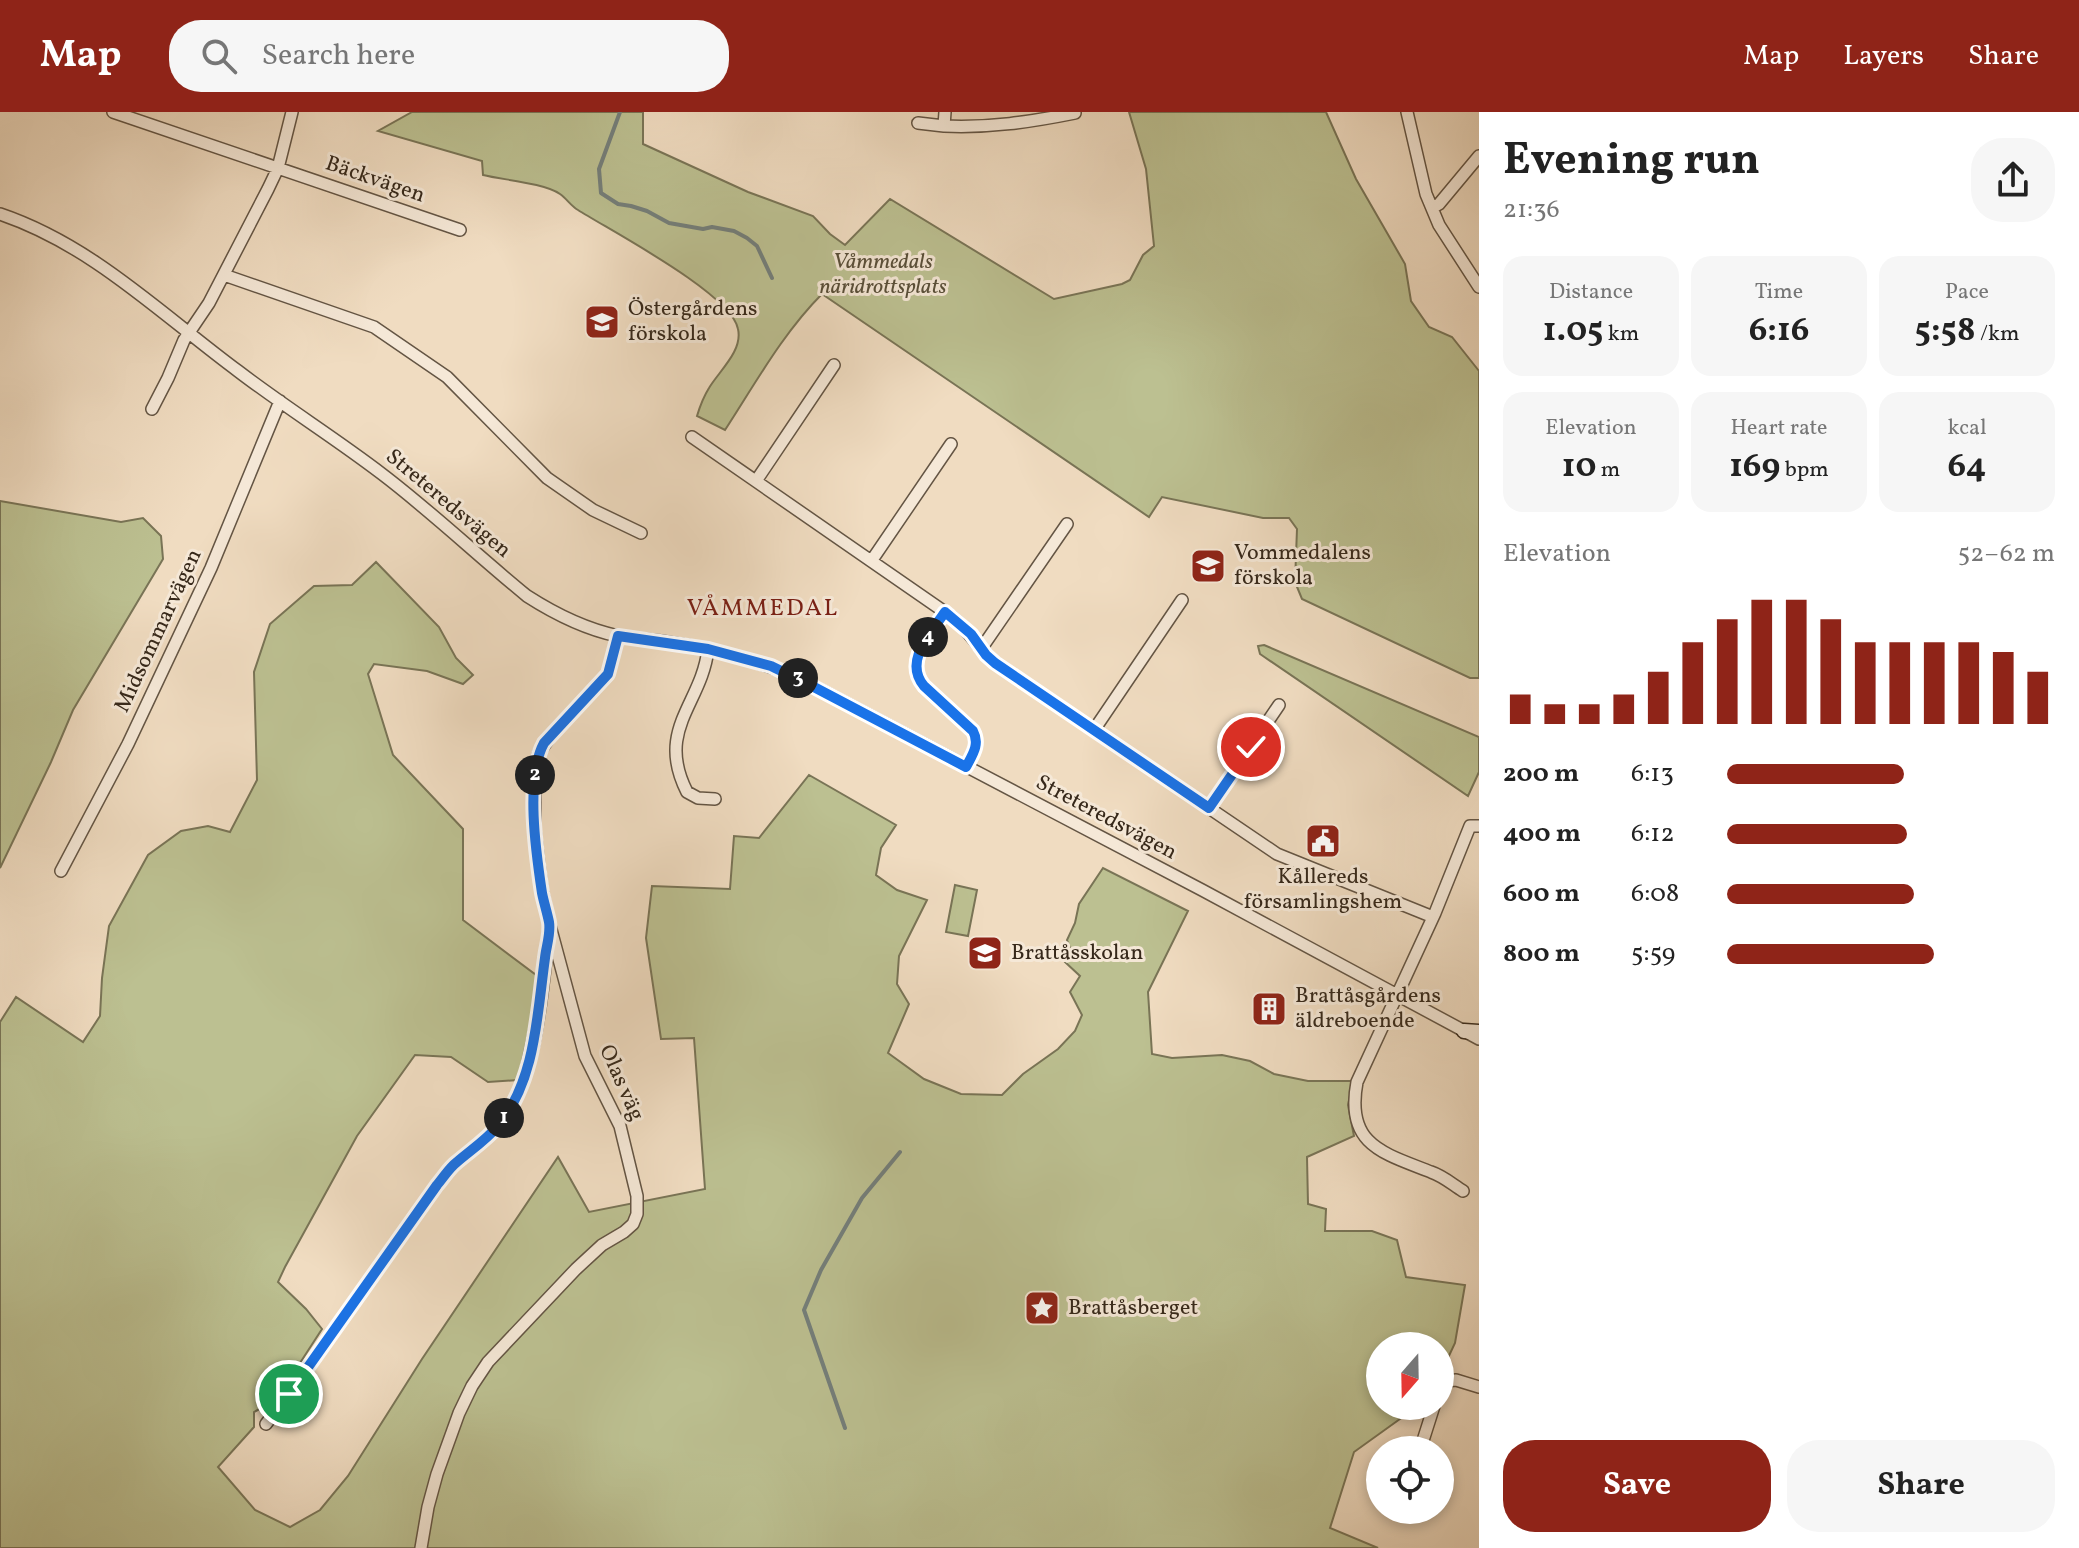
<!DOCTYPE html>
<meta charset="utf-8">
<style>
body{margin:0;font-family:Vollkorn,serif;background:#f6f6f6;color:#222;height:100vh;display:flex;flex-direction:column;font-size:30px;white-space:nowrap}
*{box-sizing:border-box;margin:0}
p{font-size:26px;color:#767676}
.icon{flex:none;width:44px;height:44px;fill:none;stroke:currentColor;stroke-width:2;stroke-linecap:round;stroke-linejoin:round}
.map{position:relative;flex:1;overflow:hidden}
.panel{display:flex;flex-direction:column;background:#fff;width:600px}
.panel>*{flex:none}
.needle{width:52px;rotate:200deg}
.controls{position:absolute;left:1366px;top:1220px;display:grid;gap:16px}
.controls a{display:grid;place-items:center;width:88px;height:88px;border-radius:50%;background:#fff;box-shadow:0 4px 12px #0003;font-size:40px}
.pin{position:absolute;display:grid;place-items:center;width:68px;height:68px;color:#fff;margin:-34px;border:4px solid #fff;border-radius:50%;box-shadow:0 2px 8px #0007}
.km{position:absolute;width:40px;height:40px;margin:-20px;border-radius:50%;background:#222;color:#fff;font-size:22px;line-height:40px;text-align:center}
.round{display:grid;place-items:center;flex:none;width:84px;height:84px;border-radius:32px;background:#f6f6f6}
.overview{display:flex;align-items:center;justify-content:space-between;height:136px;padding:0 24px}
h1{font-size:44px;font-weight:700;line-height:60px}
.stats{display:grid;grid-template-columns:repeat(3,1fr);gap:12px;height:136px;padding:8px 24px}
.stats div{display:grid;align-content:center;border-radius:20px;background:#f6f6f6;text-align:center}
.stats b{font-size:34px;font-weight:700}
.stats small{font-size:22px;font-weight:400}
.stats p{font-size:22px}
.chart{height:224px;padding:16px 24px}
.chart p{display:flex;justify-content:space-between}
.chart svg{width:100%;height:144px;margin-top:8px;stroke:#8f2418;stroke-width:6}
.primary-button{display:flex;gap:16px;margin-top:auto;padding:16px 24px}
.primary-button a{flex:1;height:92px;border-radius:32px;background:#8f2418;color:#fff;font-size:32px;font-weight:700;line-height:92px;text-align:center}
.primary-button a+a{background:#f6f6f6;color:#222}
ul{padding:0 24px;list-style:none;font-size:26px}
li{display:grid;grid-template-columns:128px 96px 1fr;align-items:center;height:60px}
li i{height:20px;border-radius:10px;background:#8f2418}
header{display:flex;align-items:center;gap:48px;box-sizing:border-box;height:112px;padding:0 40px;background:#8f2418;color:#fff}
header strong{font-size:38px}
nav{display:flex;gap:44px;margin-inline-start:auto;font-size:28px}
.search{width:560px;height:72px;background:#f6f6f6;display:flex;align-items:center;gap:20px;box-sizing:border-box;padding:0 28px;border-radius:32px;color:#767676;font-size:30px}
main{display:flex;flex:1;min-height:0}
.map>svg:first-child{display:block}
</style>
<header>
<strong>Map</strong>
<div class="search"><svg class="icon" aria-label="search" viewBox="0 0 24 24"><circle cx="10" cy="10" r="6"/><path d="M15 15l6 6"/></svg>Search here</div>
<nav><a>Map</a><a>Layers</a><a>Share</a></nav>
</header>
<main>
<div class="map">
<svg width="1479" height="1436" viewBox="0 0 1479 1436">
<rect width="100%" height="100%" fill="#f0dcc1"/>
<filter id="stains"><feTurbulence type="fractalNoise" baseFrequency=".0025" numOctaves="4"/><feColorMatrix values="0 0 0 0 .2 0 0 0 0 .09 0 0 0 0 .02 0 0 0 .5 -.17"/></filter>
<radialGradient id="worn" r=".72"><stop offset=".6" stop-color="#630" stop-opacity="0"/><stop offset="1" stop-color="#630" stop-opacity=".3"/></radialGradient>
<path fill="#bcc091" stroke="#797456" stroke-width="2" d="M412,0H643V32L748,80L813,104L830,122L845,133L890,87L1054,187L1122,172L1130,168L1143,143L1154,134L1146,57L1129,0H1326L1356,67L1405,152L1411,189L1429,215L1452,225L1479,259V566H1470L1302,487L1295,470L1297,417L1289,406H1263L1162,385L1149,405L822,182C783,221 755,272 725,318L697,304C700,294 704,284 709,276C719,259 743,239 738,217C732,182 611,119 578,98C571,94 567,87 560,82C544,71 503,68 483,63L482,49L378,19Z
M0,389L121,410L143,406L161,424L163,447L73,598L51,650L0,756Z
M376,450L439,515L456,546L473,563L463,572L427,559L374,552L368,562L393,643L463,717V808L540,866L518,968L488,970L451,945L415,943L357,1024L285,1155L278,1170L306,1197L322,1217L276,1288L254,1300V1315L218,1355L255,1398L290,1415L320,1398L348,1364L422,1247L558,1045L589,1100L705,1077L694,926L661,927L646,826L652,774L730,777L734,724L759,726L809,663L896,713L881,736L876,763L897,778L927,788L899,844L897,872L909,892L888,941L924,967L961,982L1002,983L1023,962L1058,937L1075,919L1082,903L1070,880L1080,864L1065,850L1071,838L1067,828L1075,811L1079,792L1103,756L1188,799L1148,880L1152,942L1172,946L1222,943L1250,949L1274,962L1308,969H1353L1348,993L1354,1024L1307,1045L1308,1092L1326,1097L1325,1119H1372L1397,1128L1406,1165L1465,1173L1455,1231L1440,1263V1234H1380V1294H1418L1354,1340L1330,1416L1378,1436H0V910L16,885L83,930L100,904L102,866L109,814L148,743L181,719L208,714L230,720L257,668L254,560L270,512L314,474L352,473Z
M1264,533L1479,625V660L1468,684L1260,542L1258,534Z
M955,773L977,778L968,824L946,820Z"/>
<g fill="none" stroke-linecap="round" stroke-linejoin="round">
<path stroke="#747f7b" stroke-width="4" d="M620,0L599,57L601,81L618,92L631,94L647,99L669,111L703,117L712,115L734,119L747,126L757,134L772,166
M845,1316L804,1198L821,1158L862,1086L900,1040"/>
<defs>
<path id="street" d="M113,0L460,118
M1407,0L1426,82L1439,113L1479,175
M918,11L944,14L945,0
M944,14C990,16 1030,10 1075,1
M1432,96L1439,92L1479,44
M0,102C92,133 161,202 238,259C285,295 335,326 382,362C432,400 478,444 527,484C555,502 585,517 618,524C632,527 647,527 661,529C707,536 751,546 794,564L1202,778L1479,927
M224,163L374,215L447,265L547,366L593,398L641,421
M152,297L168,266L184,228L209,191L268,77L278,56L292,0
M692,325L952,505C970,519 978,537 995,551L1277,742L1433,805
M756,369L834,253
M872,448L951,332
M945,500C931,521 903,549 924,574L973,619C980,632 973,642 966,655
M708,537C702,592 655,617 687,680L698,686L715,687
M981,537L1067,412
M1094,618L1182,488
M1209,696L1279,593
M61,759L128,632L211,456L280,289
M1463,1079C1452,1072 1443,1064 1431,1060C1383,1041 1345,1033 1357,970L1435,801L1470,714H1479
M1440,1276L1447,1269L1456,1268L1479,1275
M266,1312L309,1254L437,1073C444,1065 450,1056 457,1050C471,1038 487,1027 499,1013C538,965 542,878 549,819
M1420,1338L1434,1294
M421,1436L428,1395L437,1362L459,1301L472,1274L488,1250L576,1157L602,1133L624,1120L633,1112L637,1102V1084L620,1014L585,944L550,814L542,779L535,720V655L539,641L552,622L608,562L618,524"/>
<path id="secondary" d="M1464,919L1479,920"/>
</defs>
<use href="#street" stroke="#645544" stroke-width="14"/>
<use href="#secondary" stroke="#36281a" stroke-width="17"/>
<use href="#street" stroke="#f5e8d7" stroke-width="11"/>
<use href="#secondary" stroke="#f5e8d7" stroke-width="14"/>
</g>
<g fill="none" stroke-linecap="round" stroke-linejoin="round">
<defs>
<path id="route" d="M289,1282L437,1073C444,1065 449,1056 457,1050C471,1038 486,1028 498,1014C536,968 537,902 545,846C546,835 551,822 549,810C547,800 544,791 542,781C536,741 525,666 544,631L608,562L618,524L708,537L771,554L812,574L966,655C973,642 980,632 973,619L924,574C903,549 931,521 945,500L971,522L986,543L995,551L1209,696L1251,635"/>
</defs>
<use href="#route" stroke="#fff" stroke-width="16"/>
<use href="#route" stroke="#1a73e8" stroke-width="10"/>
</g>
<defs>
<symbol id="school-square" viewBox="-11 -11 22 22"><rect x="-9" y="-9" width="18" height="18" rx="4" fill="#8f2418" stroke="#f5e8d7"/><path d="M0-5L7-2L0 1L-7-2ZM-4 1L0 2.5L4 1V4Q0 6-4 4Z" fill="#fff"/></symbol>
<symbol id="civic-square" viewBox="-11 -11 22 22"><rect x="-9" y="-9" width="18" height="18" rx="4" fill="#8f2418" stroke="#f5e8d7"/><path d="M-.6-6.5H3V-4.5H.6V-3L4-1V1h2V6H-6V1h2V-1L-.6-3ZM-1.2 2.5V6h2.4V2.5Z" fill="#fff"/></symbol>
<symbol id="building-square" viewBox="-11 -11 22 22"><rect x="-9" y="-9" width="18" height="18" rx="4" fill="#8f2418" stroke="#f5e8d7"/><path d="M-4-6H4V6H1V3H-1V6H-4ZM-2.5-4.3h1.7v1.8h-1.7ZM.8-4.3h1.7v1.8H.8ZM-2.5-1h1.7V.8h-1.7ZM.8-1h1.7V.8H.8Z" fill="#fff"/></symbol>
<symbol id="sight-square" viewBox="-11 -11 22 22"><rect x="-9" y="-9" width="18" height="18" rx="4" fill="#8f2418" stroke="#f5e8d7"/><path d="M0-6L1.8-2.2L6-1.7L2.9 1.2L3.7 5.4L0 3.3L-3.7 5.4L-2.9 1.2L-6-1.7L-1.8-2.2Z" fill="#fff"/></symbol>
</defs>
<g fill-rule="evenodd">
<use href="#school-square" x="582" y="190" width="40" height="40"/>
<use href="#school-square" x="1188" y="434" width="40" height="40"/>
<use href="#civic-square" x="1303" y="709" width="40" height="40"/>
<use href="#school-square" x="965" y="821" width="40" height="40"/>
<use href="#building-square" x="1249" y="877" width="40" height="40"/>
<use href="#sight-square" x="1022" y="1176" width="40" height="40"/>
</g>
<g text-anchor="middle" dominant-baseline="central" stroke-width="6" stroke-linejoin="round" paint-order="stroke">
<g font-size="22" fill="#36281a" stroke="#f5e8d7">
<text transform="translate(375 68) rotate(19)">Bäckvägen</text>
<text transform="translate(448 392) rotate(40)">Streteredsvägen</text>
<text transform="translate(159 519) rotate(-65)">Midsommarvägen</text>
<text transform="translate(1106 706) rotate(28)">Streteredsvägen</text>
<text transform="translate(621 971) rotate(66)">Olas väg</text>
</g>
<g font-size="22" font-style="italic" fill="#584e38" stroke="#f5e8d7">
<text x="883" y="150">Våmmedals<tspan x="883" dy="25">näridrottsplats</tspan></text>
</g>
<g font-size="22" fill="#36281a" stroke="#f5e8d7" text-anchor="start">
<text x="628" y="197">Östergårdens<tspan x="628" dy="25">förskola</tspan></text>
<text x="1234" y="441">Vommedalens<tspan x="1234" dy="25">förskola</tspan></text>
<text x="1323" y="765" text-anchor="middle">Kållereds<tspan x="1323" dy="25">församlingshem</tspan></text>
<text x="1011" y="841">Brattåsskolan</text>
<text x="1295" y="884">Brattåsgårdens<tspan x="1295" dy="25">äldreboende</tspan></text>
<text x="1068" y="1196">Brattåsberget</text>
</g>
<g font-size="24" letter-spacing="2" fill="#7a1f14" stroke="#f5e8d7">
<text x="763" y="497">VÅMMEDAL</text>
</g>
</g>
<rect width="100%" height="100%" filter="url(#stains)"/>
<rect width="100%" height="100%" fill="url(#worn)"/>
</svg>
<div class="controls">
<a><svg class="needle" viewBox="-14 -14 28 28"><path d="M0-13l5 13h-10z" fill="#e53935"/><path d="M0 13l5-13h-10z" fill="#767676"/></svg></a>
<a><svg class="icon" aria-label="locate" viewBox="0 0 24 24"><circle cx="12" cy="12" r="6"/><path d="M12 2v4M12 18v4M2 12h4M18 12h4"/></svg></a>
</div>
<div class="pin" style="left:289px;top:1282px;background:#1e9e55"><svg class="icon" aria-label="arrive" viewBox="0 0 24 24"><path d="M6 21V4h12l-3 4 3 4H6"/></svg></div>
<div class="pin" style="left:1251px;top:635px;background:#d93025"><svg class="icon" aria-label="check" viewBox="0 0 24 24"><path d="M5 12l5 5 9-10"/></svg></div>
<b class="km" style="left:504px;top:1006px">1</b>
<b class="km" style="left:535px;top:663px">2</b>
<b class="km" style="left:798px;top:566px">3</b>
<b class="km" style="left:928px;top:525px">4</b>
</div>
<section class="panel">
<div class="overview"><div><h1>Evening run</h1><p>21:36</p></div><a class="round"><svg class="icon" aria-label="share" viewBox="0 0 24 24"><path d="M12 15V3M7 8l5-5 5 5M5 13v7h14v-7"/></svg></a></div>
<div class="stats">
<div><p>Distance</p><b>1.05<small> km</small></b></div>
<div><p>Time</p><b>6:16</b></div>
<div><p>Pace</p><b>5:58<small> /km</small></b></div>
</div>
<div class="stats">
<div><p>Elevation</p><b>10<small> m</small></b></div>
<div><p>Heart rate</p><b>169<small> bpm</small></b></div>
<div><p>kcal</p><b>64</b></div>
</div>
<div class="chart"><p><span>Elevation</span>52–62 m</p>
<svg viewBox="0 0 160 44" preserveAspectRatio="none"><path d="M5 44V35M15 44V38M25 44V38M35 44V35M45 44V28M55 44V19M65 44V12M75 44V6M85 44V6M95 44V12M105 44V19M115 44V19M125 44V19M135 44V19M145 44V22M155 44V28"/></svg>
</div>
<ul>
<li><b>200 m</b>6:13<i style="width:54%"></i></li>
<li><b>400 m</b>6:12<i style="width:55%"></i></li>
<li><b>600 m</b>6:08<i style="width:57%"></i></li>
<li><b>800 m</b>5:59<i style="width:63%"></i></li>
</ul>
<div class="primary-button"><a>Save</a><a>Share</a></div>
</section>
</main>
